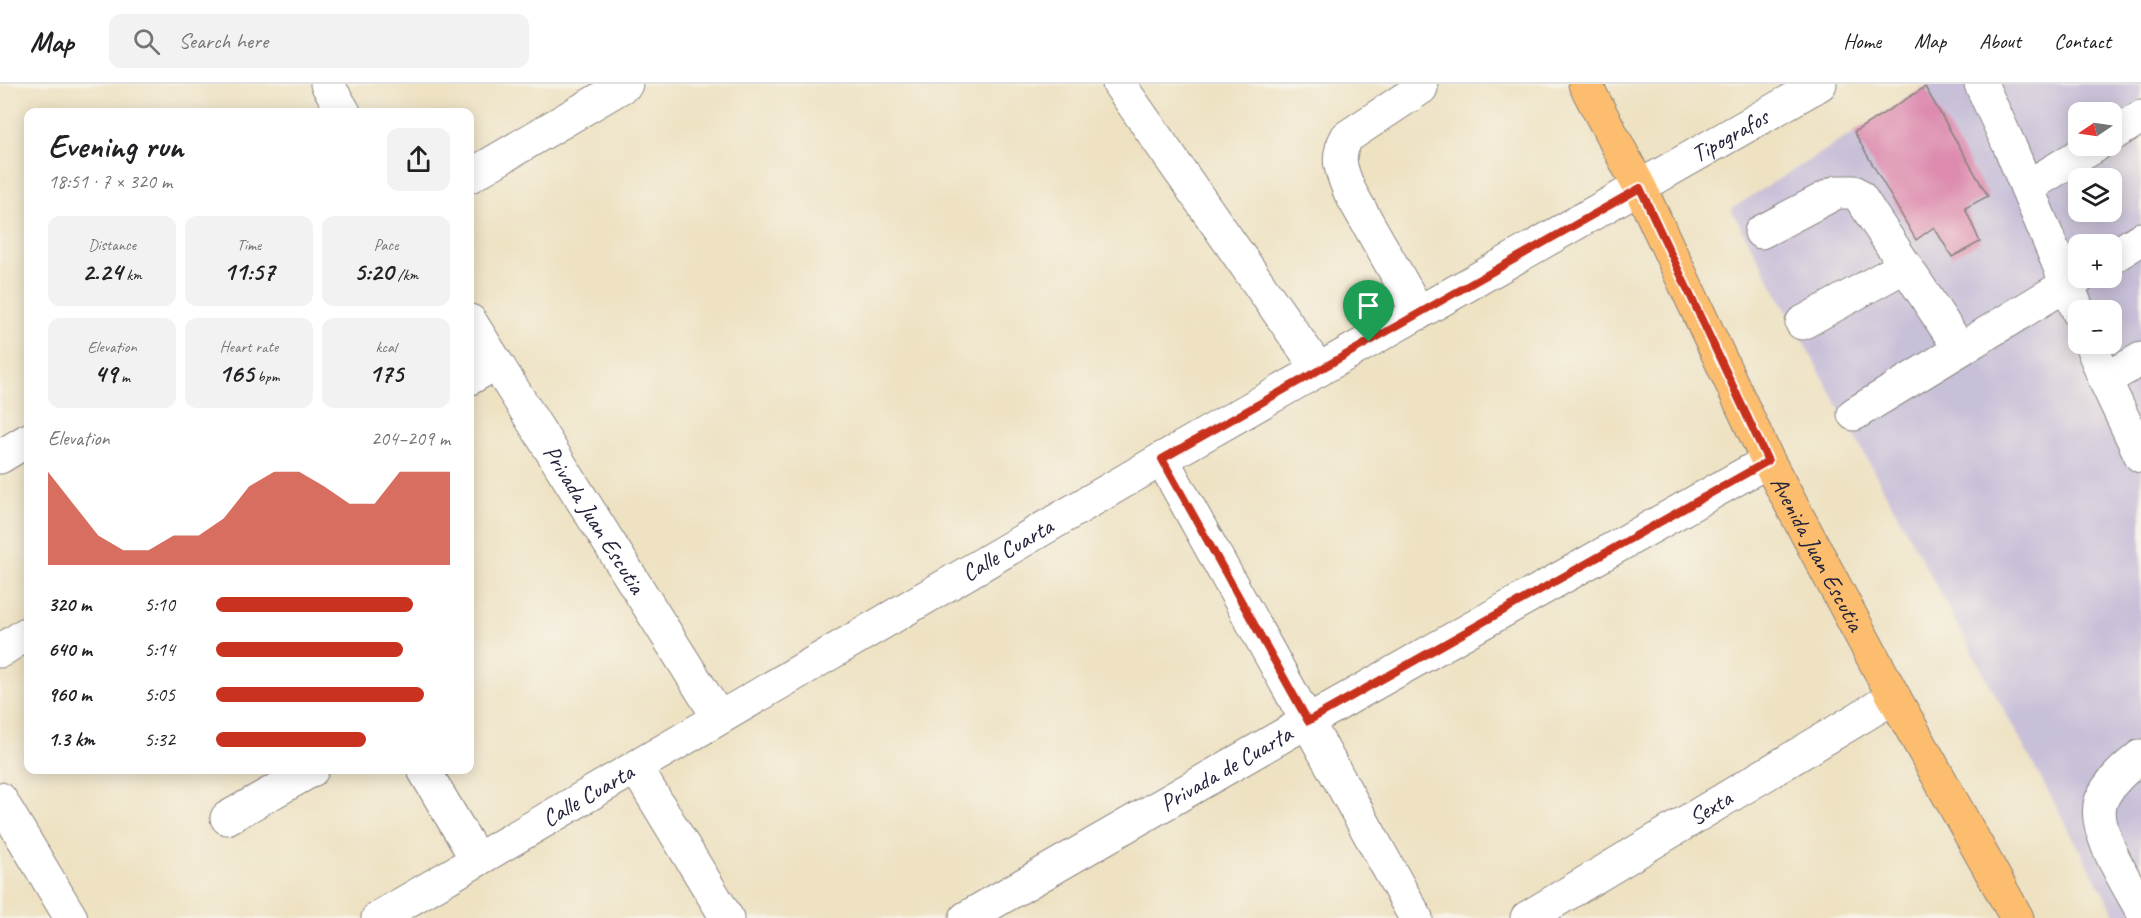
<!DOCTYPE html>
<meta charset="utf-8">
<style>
body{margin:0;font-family:Caveat,sans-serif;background:#f2f2f2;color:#202124;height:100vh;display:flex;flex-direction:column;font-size:22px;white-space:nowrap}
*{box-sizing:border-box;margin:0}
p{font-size:20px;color:#757577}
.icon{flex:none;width:33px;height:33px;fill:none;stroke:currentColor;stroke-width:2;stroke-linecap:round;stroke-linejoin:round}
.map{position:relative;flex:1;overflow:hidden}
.drawer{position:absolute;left:24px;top:24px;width:450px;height:666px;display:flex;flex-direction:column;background:#fff;border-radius:12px;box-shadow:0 3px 15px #0003}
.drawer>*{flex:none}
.needle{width:39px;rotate:257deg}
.tools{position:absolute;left:2068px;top:18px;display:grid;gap:12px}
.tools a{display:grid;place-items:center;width:54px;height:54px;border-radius:12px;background:#fff;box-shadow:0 3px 15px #0003;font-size:30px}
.pin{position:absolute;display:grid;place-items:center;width:51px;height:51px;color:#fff;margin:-62px -26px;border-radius:50% 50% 50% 0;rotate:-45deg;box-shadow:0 0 6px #0007}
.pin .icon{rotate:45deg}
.round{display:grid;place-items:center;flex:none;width:63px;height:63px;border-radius:12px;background:#f2f2f2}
.summary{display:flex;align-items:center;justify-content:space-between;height:102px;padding:0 24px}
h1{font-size:33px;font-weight:600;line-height:45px}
.figures{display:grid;grid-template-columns:repeat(3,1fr);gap:9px;height:102px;padding:6px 24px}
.figures div{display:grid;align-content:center;border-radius:12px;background:#f2f2f2;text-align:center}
.figures b{font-size:26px;font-weight:600}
.figures small{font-size:16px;font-weight:400}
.figures p{font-size:16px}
.chart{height:168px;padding:12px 24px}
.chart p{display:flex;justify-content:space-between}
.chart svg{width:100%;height:108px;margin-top:6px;fill:#c8321e;opacity:.7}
ul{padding:0 24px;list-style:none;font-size:20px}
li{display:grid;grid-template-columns:96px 72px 1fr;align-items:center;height:45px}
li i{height:15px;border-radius:8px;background:#c8321e}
header{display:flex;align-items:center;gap:36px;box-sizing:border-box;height:84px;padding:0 30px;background:#fff;border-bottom:2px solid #e0e0e0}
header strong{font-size:28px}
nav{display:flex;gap:33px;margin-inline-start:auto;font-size:21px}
.search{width:420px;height:54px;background:#f2f2f2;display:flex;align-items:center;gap:15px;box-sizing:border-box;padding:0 21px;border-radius:12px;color:#757577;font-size:22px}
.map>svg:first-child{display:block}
</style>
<header>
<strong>Map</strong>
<div class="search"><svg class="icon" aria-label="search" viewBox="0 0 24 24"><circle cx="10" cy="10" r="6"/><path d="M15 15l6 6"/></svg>Search here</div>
<nav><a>Home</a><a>Map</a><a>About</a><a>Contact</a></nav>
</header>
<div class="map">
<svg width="2141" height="834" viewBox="0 0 2141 834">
<rect width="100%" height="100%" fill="#f7f3e8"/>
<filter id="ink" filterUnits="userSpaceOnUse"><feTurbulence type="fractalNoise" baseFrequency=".0167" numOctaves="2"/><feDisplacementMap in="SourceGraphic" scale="12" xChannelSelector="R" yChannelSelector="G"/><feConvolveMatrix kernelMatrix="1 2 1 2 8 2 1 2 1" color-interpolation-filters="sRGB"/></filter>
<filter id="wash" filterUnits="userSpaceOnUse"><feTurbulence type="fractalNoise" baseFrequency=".008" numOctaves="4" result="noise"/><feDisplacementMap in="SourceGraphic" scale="24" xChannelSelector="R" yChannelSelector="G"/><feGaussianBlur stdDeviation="1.35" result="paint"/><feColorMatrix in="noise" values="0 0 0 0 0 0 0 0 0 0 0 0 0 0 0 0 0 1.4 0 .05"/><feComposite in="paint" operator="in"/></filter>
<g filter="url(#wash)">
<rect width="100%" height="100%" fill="#eee2c3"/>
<path fill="#c8bfd8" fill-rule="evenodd" d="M1931,0H2141V834H2117L1731,125ZM2079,28H2112V62H2079ZM2079,94H2112V128H2079ZM2079,160H2112V194H2079ZM2079,226H2112V260H2079Z"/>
<g id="blocks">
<path fill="#dd8baf" d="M1925,3L1988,112L1965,124L1980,158L1952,173L1934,143L1916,156L1854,48Z"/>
</g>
</g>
<g filter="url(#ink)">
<use href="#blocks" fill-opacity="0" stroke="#88827f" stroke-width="1.5"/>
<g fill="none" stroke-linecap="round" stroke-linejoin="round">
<defs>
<g id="minor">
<path d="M327,0L344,28"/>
<path d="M1119,0L1319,286"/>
<path d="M1981,0L2010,63L2079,229"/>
<path d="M2112,51L2141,33"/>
<path d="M470,92L626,0"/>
<path d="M2027,103L2095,62"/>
<path d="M1761,148L1837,108H1854L1860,113L1960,265"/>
<path d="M2112,173L2141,155"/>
<path d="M1419,229L1350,108C1341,86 1335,74 1347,53L1421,4"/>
<path id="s1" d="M470,237L719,634"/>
<path d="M1802,239L1905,182"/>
<path d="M2091,260L2105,296L2141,372"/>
<path d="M470,294L496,279"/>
<path d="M2105,296L2141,275"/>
<path d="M1854,330L2079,193"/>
<path d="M0,373L28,356"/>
<path d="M1162,375L1416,834"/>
<path d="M0,567L28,549"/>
<path d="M2141,672C2126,684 2108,699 2101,717C2091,745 2128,800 2141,825"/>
<path d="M636,684L727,834"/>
<path d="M424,686L477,776"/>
<path d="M0,715L71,834"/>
<path d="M227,734L312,686"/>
<path id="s2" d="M378,834L1162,375L1820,0"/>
<path id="s3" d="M966,834L1308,637L1768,377"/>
<path id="s4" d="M1527,834L1894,613"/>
</g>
<g id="major">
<path id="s5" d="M1585,0L1640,104L1768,377L1894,613L2017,834"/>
</g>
</defs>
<use href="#minor" stroke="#88827f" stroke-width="35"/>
<use href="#major" stroke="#88827f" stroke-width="35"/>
<use href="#minor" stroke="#fff" stroke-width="33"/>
<use href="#major" stroke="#fcbd6e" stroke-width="33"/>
</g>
</g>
<g fill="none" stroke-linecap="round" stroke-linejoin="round" filter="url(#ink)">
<defs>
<path id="route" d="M1640,104L1768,377L1308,637L1162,375Z"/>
</defs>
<use href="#route" stroke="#fff" stroke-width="12"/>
<use href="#route" stroke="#c8321e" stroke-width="8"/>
</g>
<g text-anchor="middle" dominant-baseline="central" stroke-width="4.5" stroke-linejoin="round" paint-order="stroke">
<g font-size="24" fill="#22223b" stroke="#f7f3e8">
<text stroke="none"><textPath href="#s2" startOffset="1562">Tipografos</textPath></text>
<text stroke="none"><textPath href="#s1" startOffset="234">Privada Juan Escutia</textPath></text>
<text stroke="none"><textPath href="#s2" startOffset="729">Calle Cuarta</textPath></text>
<text stroke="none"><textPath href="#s5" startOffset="524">Avenida Juan Escutia</textPath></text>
<text stroke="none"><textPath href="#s3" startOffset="300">Privada de Cuarta</textPath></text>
<text stroke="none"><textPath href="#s2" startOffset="243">Calle Cuarta</textPath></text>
<text stroke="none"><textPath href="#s4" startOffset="214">Sexta</textPath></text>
</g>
</g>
</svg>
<div class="tools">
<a><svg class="needle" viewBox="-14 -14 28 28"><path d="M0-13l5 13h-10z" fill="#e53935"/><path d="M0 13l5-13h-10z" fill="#757577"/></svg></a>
<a><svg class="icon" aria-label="layers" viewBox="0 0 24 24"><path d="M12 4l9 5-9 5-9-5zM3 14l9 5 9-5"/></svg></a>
<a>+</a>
<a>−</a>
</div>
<div class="pin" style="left:1369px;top:258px;background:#1e9e55"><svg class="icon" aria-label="arrive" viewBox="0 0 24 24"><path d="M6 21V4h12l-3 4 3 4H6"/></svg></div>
<section class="drawer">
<div class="summary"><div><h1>Evening run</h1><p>18:51 · 7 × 320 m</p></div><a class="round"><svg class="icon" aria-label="share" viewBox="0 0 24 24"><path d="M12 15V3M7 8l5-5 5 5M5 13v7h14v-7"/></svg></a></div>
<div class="figures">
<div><p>Distance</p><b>2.24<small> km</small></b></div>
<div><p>Time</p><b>11:57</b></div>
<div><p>Pace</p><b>5:20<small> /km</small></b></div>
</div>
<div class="figures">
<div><p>Elevation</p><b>49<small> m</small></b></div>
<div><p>Heart rate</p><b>165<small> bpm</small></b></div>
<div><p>kcal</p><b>175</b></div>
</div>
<div class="chart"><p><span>Elevation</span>204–209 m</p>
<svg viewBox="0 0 160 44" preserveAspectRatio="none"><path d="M0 44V6L10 19L20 32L30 38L40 38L50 32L60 32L70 25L80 12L90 6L100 6L110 12L120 19L130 19L140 6L150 6L160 6V44z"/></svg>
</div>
<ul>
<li><b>320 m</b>5:10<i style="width:84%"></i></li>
<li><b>640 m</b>5:14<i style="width:80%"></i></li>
<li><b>960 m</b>5:05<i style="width:89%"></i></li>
<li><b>1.3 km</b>5:32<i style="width:64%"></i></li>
</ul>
</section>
</div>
